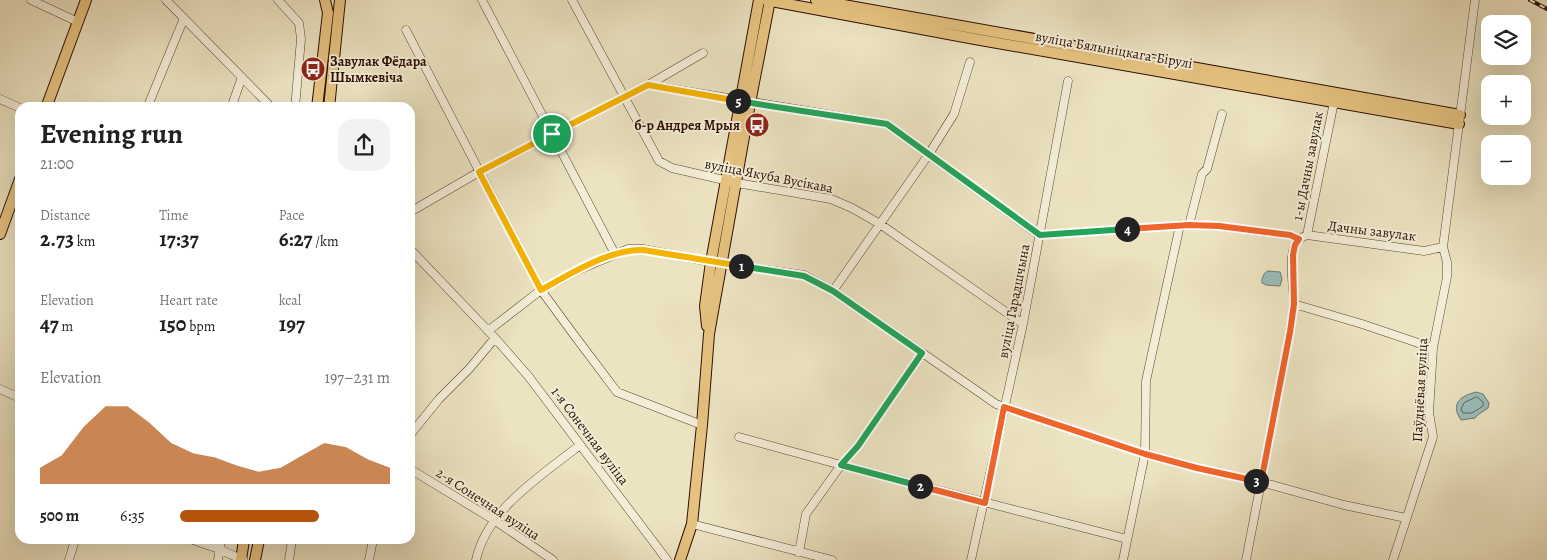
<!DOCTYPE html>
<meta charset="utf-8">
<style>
body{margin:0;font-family:Alegreya,serif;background:#f2f2f2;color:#202124;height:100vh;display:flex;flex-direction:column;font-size:19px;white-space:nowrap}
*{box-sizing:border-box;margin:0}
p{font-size:16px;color:#757577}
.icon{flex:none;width:28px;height:28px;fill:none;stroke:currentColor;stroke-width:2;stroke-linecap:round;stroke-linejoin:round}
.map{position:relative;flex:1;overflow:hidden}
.panel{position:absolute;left:15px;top:102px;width:400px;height:442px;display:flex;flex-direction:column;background:#fff;border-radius:15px;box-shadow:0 5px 20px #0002}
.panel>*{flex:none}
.controls{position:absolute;left:1481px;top:15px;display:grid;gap:10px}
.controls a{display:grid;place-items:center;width:50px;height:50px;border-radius:10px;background:#fff;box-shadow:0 5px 20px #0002;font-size:25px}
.pin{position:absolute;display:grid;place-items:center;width:42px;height:42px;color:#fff;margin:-21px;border:2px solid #fff;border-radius:50%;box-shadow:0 1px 5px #0007}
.km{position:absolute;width:25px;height:25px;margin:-12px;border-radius:50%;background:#222;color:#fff;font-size:14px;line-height:25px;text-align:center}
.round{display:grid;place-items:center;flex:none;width:52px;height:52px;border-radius:15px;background:#f2f2f2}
.summary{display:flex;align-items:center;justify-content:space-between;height:85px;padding:0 25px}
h1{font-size:28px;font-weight:600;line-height:38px}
.metrics{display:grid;grid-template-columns:repeat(3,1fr);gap:8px;height:85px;padding:5px 25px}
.metrics div{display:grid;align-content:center}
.metrics b{font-size:21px;font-weight:600}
.metrics small{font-size:14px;font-weight:400}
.metrics p{font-size:14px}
.chart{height:140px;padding:10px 25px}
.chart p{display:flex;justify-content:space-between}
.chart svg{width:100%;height:90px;margin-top:5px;fill:#b45309;opacity:.7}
ul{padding:0 25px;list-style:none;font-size:16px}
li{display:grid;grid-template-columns:80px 60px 1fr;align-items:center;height:38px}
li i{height:12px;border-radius:6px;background:#b45309}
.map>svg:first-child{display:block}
</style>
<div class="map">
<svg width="1547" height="560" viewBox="0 0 1547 560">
<rect width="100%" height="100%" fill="#ece3c1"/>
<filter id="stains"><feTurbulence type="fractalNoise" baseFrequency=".004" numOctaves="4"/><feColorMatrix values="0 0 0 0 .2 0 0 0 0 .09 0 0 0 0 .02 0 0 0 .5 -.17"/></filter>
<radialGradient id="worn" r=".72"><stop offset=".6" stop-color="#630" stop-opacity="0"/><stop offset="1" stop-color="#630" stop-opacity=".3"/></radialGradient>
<path fill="#9abdba" stroke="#6e7771" d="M1268,271L1280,272L1282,279L1280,286L1266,285L1262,283C1261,279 1264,272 1268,271Z
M1476,392L1483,394L1489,403L1488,408L1479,414L1475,418L1461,420C1450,404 1460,396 1476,392Z"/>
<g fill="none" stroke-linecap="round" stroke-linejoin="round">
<path stroke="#63665f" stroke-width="1" d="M1477,397L1483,402V406L1472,413H1463L1461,409L1464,403Z"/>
<defs>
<path id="minor" d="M31,0L78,22
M166,0L272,108
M278,0L299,23L301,39L295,108
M482,0L615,254
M572,0L659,161L672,168L737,183L831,199L852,208L880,224L1023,324
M406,30L541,290L574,335L617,392L702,425
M648,85L887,124L1039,235L1189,225L1219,226L1265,232L1290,235L1299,239
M0,99L20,108
M147,108L184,18
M231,108L242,77
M410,212L479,172L648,85L703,53
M1189,225L1202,174L1207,169L1222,114
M1307,235L1334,102
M1299,239L1307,235L1424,251L1443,247
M410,249L495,338L529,377L667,560
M833,291L929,154L954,114L970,62
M1294,304L1362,324L1433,348
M488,331L541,290L578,270L628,249H643L711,262L804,275L833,291L996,404L1004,407L1145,454L1197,468L1261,482L1344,505L1406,518
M0,389L20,398
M410,435L439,399L469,369L495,338
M739,437L841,465L1127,539
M410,469L494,520L553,560
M692,524L832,560
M193,540L219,549L243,560
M797,552L800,547L806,514L841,465L858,446L922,353
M69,560L75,540
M218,560L221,540
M289,560L292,540
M369,560L373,540
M476,560C487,509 541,476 580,445
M971,560L1023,324L1068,81
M1123,560L1145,454L1146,381L1180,225
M1246,560L1290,332C1291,323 1293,313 1294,304C1294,287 1286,252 1299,239
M1393,560L1433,437L1429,412L1433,348L1447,277V262L1443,247L1475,0"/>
<path id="major" d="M766,0L975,39L1459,124
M816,0L1460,115
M46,108L86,0
M317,108L328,13L325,0
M329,108L340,0
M0,234L20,179
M707,326L705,306L711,262L759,0
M241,560L244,540
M255,560L259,540
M680,560L692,524L702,425L709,334L750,103L770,0"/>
</defs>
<use href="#minor" stroke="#5c4433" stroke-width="9"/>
<use href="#major" stroke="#2c0f04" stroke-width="12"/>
<use href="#minor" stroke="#f3edd7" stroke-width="8"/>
<use href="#major" stroke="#e6c280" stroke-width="10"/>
<defs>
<path id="rail" d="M1530,0L1547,9"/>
</defs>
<use href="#rail" stroke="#2c0f04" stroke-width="4"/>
<use href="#rail" stroke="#f3edd7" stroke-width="2" stroke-dasharray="5.5" stroke-linecap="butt"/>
</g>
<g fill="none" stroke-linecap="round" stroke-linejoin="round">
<defs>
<path id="split-1" d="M552,134L479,172L541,290C570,274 609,249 643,250L741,266"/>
<path id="split-2" d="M741,266L804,276L833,291L922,353L858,446L841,465L920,486"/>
<path id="split-3" d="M920,486L985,503L1004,407L1145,454L1197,468L1256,481"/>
<path id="split-4" d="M1127,229L1189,225L1219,226L1290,235L1299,239L1295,245L1293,255L1294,304L1290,332L1261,482L1256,481"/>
<path id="split-5" d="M738,101L887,124L1040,235L1127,229"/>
<path id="split-6" d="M552,134L648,85L738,101"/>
</defs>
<use href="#split-1" stroke="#fff" stroke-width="10"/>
<use href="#split-2" stroke="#fff" stroke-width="10"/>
<use href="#split-3" stroke="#fff" stroke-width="10"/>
<use href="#split-4" stroke="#fff" stroke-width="10"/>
<use href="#split-5" stroke="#fff" stroke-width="10"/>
<use href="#split-6" stroke="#fff" stroke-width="10"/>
<use href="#split-1" stroke="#f5b400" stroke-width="6"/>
<use href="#split-2" stroke="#22a559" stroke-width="6"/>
<use href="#split-3" stroke="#f0652b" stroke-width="6"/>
<use href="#split-4" stroke="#f0652b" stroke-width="6"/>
<use href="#split-5" stroke="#22a559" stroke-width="6"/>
<use href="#split-6" stroke="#f5b400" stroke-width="6"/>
</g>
<defs>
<symbol id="bus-disc" viewBox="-11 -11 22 22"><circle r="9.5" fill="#8f2418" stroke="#f3edd7"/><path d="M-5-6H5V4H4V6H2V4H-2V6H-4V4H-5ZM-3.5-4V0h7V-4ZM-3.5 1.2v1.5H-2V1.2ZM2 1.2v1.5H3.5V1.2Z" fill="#fff"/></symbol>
</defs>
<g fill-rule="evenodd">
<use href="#bus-disc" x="299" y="55" width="28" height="28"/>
<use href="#bus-disc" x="743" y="111" width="28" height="28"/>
</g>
<g text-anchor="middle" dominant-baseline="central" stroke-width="4" stroke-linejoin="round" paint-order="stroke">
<g font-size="14" fill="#2c0f04" stroke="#f3edd7">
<text transform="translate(1114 50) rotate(10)">вуліца Бялыніцкага-Бірулі</text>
<text transform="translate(1308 166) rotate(-79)">1-ы Дачны завулак</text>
<text transform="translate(769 176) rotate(11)">вуліца Якуба Вусікава</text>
<text transform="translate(1372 231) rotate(7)">Дачны завулак</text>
<text transform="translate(1014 301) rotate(-79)">вуліца Гарадшчына</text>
<text transform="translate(1420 390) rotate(-87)">Паўднёвая вуліца</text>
<text transform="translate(590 436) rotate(53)">1-я Сонечная вуліца</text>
<text transform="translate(488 504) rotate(33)">2-я Сонечная вуліца</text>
</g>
<g font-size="14" font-weight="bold" fill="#2c0f04" stroke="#f3edd7" text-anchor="start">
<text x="330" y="61">Завулак Фёдара<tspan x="330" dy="16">Шымкевіча</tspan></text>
<text x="740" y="125" text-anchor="end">б-р Андрея Мрыя</text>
</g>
</g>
<rect width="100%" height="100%" filter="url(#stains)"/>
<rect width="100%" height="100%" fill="url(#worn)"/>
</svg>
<div class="controls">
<a><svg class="icon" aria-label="layers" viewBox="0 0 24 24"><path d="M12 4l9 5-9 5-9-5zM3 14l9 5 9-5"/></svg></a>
<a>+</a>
<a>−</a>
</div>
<div class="pin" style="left:552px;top:134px;background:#1e9e55"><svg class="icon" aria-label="arrive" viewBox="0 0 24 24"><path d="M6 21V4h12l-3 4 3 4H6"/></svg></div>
<b class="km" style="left:741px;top:266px">1</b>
<b class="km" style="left:920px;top:486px">2</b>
<b class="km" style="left:1256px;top:481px">3</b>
<b class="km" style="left:1127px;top:229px">4</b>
<b class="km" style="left:738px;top:101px">5</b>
<section class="panel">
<div class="summary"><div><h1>Evening run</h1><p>21:00</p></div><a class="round"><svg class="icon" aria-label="share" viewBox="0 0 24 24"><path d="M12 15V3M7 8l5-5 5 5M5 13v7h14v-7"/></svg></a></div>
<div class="metrics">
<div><p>Distance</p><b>2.73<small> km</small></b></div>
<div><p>Time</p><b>17:37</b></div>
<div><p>Pace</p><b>6:27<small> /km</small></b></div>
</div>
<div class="metrics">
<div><p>Elevation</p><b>47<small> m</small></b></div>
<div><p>Heart rate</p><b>150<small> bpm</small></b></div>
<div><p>kcal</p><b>197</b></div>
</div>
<div class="chart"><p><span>Elevation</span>197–231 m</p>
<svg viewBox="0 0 160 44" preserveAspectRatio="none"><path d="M0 44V36L10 30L20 16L30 6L40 6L50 14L60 24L70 29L80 31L90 35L100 38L110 36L120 30L130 24L140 26L150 32L160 36V44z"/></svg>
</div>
<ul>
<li><b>500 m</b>6:35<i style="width:66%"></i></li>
</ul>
</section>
</div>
